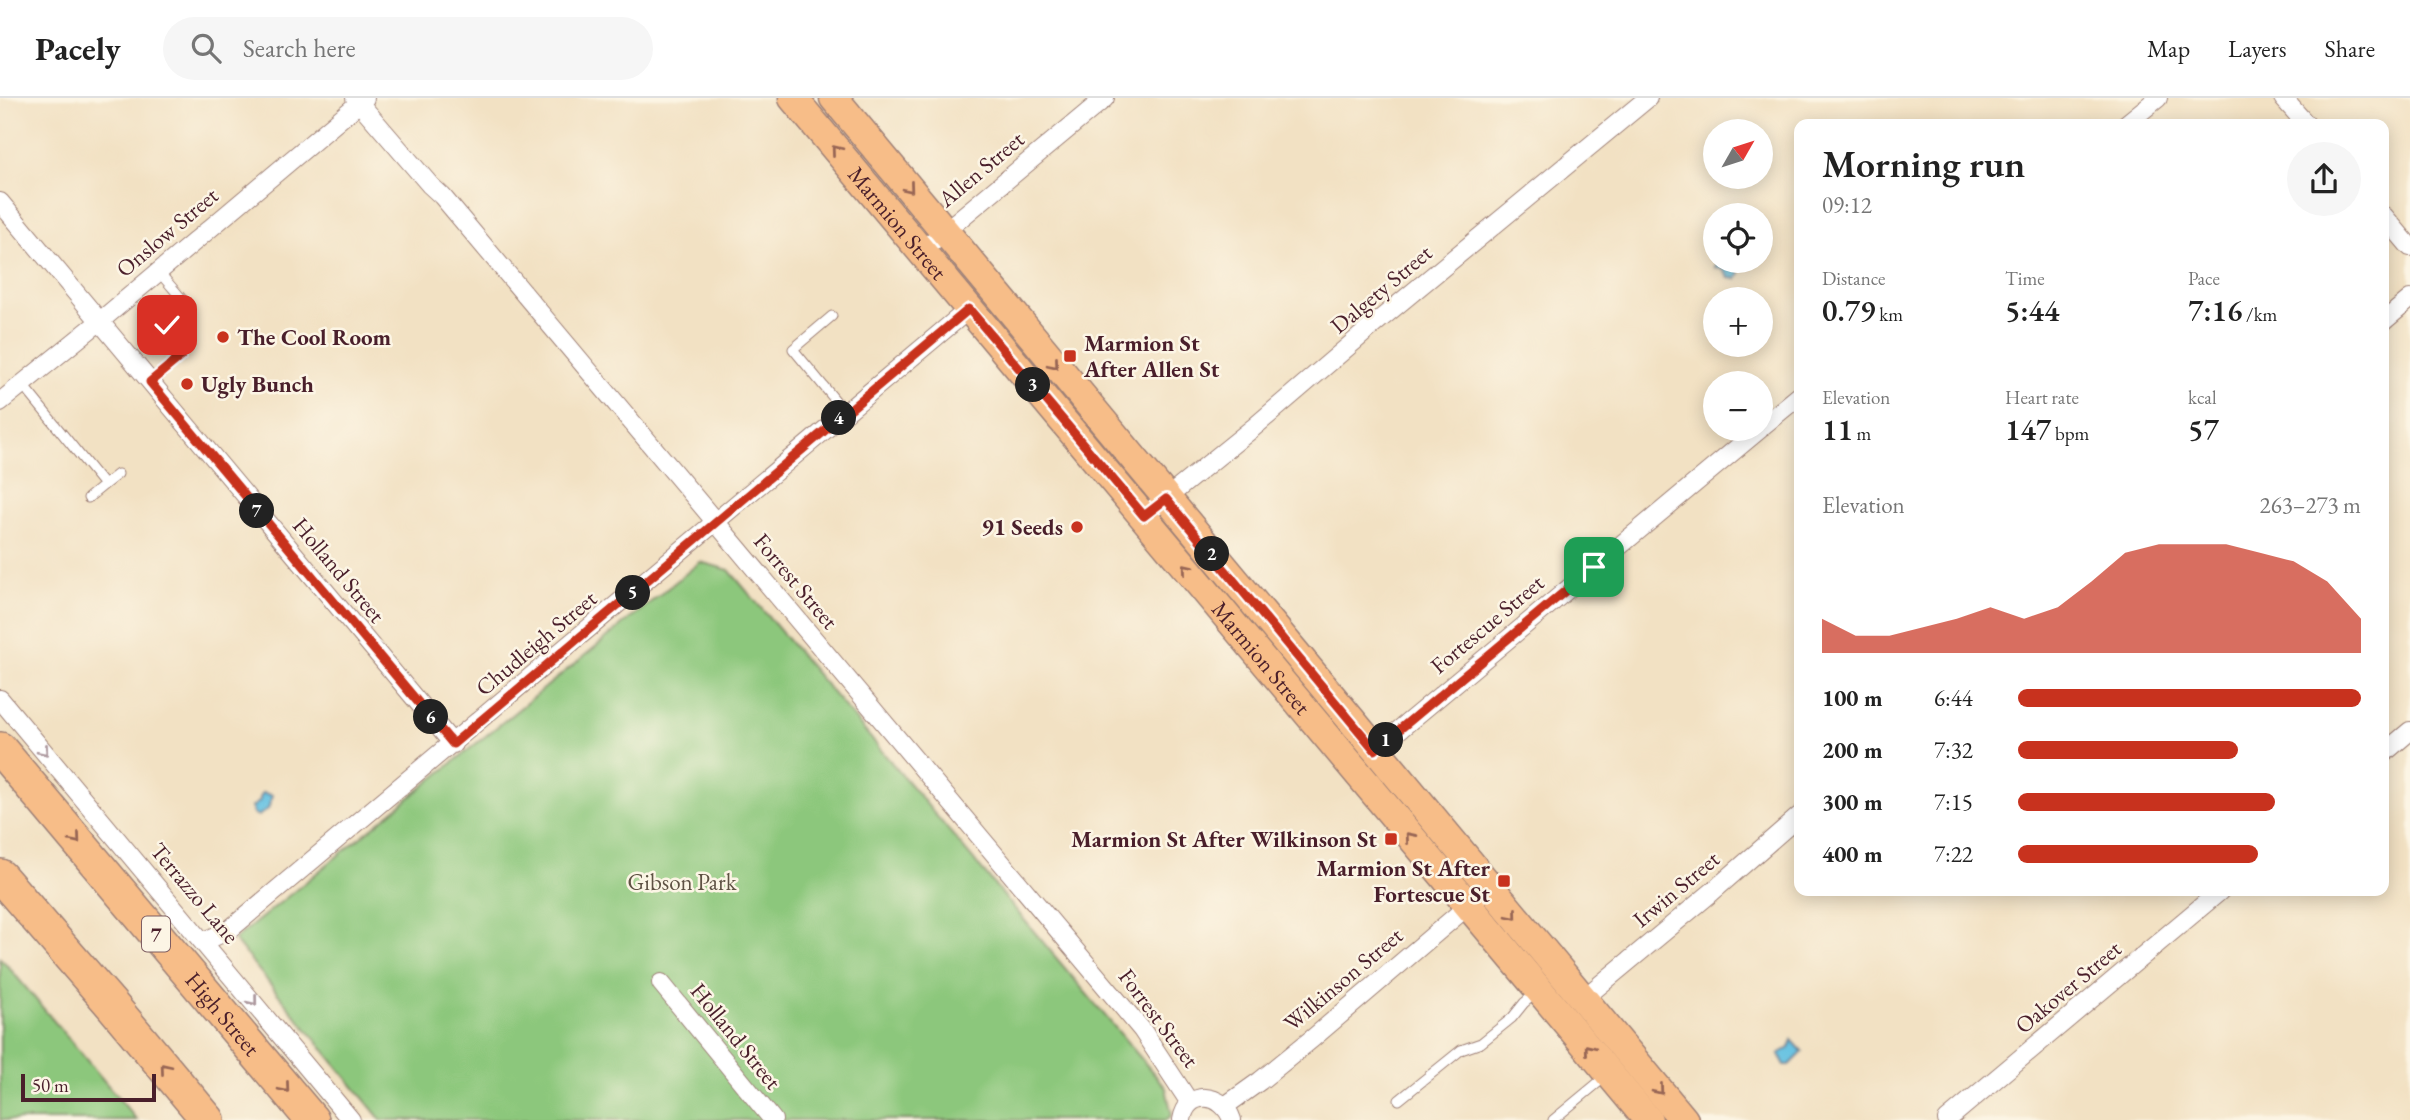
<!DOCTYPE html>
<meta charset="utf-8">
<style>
body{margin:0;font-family:"EB Garamond",serif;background:#f6f6f6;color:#222;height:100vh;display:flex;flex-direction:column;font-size:26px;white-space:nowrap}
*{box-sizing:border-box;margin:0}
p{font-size:23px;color:#767676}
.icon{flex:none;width:38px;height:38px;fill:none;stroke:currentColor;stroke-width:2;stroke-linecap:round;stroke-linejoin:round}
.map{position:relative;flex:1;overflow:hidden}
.drawer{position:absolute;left:1794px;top:21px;width:595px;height:777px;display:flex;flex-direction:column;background:#fff;border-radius:14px;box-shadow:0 4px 18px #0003}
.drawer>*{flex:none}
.needle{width:46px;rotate:51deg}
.tools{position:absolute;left:1703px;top:21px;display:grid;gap:14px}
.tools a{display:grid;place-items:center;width:70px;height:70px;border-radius:50%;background:#fff;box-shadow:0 4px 18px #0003;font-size:35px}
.scale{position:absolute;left:21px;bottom:18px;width:135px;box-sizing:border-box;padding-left:7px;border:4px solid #4a1f2b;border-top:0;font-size:19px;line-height:24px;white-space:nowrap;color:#4a1f2b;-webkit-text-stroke:5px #fcf5e5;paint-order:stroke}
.pin{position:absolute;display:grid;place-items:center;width:60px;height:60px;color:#fff;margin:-30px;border-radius:14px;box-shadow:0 4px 10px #0006}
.km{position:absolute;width:35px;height:35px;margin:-18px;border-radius:50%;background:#222;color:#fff;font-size:19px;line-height:35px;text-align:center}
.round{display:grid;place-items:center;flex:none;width:74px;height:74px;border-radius:37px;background:#f6f6f6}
.headline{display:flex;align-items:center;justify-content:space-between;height:119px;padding:0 28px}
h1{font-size:38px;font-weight:600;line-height:52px}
.figures{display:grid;grid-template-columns:repeat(3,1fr);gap:10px;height:119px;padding:7px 28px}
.figures div{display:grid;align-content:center}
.figures b{font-size:30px;font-weight:600}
.figures small{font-size:19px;font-weight:400}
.figures p{font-size:19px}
.chart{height:196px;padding:14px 28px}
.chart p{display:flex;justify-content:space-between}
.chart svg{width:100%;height:126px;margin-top:7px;fill:#c8321e;opacity:.7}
ul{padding:0 28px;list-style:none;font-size:23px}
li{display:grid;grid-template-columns:112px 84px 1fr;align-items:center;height:52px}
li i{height:18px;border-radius:9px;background:#c8321e}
header{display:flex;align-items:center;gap:42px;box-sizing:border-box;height:98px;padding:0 35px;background:#fff;border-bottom:2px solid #e0e0e0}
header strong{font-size:33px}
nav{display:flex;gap:38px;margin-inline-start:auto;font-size:24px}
.search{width:490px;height:63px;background:#f6f6f6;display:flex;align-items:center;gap:18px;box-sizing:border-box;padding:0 24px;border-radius:38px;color:#767676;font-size:26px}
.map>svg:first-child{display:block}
</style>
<header>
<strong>Pacely</strong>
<div class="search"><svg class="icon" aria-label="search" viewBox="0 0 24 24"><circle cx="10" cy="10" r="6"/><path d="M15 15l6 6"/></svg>Search here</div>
<nav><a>Map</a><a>Layers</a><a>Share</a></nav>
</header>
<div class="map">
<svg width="2410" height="1022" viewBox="0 0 2410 1022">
<rect width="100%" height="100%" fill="#fcf5e5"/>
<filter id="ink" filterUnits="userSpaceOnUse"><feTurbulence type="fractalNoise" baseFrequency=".0143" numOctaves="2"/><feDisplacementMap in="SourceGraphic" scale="14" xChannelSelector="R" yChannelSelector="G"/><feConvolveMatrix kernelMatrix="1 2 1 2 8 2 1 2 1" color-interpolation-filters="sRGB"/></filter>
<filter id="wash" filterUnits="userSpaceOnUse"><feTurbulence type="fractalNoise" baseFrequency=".00686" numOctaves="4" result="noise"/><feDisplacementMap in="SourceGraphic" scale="28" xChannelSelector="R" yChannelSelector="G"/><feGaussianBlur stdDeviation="1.57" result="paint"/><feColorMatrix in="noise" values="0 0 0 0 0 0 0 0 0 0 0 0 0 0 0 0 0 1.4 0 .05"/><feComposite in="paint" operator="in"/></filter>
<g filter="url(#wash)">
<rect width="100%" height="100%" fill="#f2e1c3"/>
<path fill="#8cc77c" stroke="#6b7354" stroke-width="2" d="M700,464L729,472L1166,990L1172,1017L1166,1022H381L234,842Z
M0,860L6,866L137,1022H0Z"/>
<path fill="#64c1e2" stroke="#577086" stroke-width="2" d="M1717,163C1728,162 1738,163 1740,176L1737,181L1729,180L1724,172L1715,169Z
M262,695L272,697L268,711L258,718L253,715L252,709L259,704Z
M1792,942L1803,954L1790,967H1785L1779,956L1789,950Z"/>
</g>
<g filter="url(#ink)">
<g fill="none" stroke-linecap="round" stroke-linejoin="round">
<defs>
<path id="lane" d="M832,218L793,251L845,314
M150,284L181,258L174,249L181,244L167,227L189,209L158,173
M22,286L104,387L118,376
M88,400L104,387
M1399,1002L1461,952L1481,945L1512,920L1524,905L1537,894
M1553,1022L1605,979"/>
<path id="street" d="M355,0L430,87L442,98L1142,932L1190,1005
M2283,0L2306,26
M2126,26L2158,0
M0,104L453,646
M2384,118L2410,149
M920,154L1105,0
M2384,223L2410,201
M0,304L99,224L365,0
M1760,330L1799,298
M1144,418L1253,330L1378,223L1648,0
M0,601L351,1022
M1375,652L1760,331
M2384,655L2410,633
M203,844L229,832L969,211
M661,885L773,1022
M1583,901L1712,794L1799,718
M1225,1008L1260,983L1313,940L1490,789
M1182,1022C1187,991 1223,994 1232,1022
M1947,1022L2220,793"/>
<g id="primary">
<path id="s1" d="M793,0L1648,1022"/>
<path d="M834,0L1684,1022"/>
</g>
<g id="highway">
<path id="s2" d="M0,651L312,1022"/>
<path d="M0,778L111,906L208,1022"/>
</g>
</defs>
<use href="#lane" stroke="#9e8077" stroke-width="11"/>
<use href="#street" stroke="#9e8077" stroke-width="20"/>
<use href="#primary" stroke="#9e8077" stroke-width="31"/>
<use href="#highway" stroke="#9e8077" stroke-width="36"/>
<use href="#lane" stroke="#fff" stroke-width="9"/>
<use href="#street" stroke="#fff" stroke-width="18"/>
<use href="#primary" stroke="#f7bd88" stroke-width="28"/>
<use href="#highway" stroke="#f7bd88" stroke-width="33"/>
</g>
<defs><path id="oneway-chevron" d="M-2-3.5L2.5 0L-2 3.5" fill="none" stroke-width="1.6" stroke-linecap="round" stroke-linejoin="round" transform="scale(1.75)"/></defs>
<g stroke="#986655">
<use href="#oneway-chevron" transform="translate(836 52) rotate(-130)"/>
<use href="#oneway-chevron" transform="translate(909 90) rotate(50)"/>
<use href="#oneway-chevron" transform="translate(1054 266) rotate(50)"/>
<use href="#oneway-chevron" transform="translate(1187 470) rotate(-130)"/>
<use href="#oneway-chevron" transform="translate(1410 739) rotate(-131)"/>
<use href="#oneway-chevron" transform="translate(76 741) rotate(50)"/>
<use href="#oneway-chevron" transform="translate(1513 817) rotate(50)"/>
<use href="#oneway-chevron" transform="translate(1589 951) rotate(-130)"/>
<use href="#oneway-chevron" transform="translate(165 970) rotate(-130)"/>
<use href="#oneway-chevron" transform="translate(285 990) rotate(50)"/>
<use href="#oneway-chevron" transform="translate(1659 992) rotate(50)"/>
</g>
<g stroke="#ae9aa0">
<use href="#oneway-chevron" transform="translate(44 653) rotate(50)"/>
<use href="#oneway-chevron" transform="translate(253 903) rotate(51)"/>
</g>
</g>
<g fill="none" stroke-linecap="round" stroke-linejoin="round" filter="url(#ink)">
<defs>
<path id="route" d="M167,227L181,244L174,249L181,258L150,284L453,646L969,211L1144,418L1166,401L1375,652L1594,469"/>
</defs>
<use href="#route" stroke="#fff" stroke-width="14"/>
<use href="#route" stroke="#c8321e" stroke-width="9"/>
</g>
<g fill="#c8321e" stroke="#fcf5e5" stroke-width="2.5">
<circle cx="223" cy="239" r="7"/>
<rect x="1063" y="251" width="14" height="14" rx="3.5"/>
<circle cx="187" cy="286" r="7"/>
<circle cx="1077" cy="429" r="7"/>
<rect x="1384" y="734" width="14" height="14" rx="3.5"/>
<rect x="1497" y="776" width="14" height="14" rx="3.5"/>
</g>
<g text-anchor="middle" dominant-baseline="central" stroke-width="5" stroke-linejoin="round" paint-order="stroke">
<rect fill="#fcf5e5" stroke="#7f5f63" stroke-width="2" x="142" y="818.5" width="28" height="35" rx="5"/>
<g font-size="21" font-weight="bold" fill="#4a1f2b">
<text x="156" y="836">7</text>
</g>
<g font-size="23" fill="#4a1f2b" stroke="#fcf5e5">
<text transform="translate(981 71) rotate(-40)">Allen Street</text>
<text stroke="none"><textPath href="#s1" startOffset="163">Marmion Street</textPath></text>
<text transform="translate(167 134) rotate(-40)">Onslow Street</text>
<text transform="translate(1381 191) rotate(-40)">Dalgety Street</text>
<text transform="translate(339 472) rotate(50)">Holland Street</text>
<text transform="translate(796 483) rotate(50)">Forrest Street</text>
<text transform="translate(1487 526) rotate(-40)">Fortescue Street</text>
<text transform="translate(536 545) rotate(-40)">Chudleigh Street</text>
<text stroke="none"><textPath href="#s1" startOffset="730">Marmion Street</textPath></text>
<text transform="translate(1676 791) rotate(-40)">Irwin Street</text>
<text transform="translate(195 795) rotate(50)">Terrazzo Lane</text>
<text transform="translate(1343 881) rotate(-40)">Wilkinson Street</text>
<text transform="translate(2068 889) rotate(-40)">Oakover Street</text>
<text stroke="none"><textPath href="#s2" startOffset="346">High Street</textPath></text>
<text transform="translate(1159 920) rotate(53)">Forrest Street</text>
<text transform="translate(736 938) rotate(51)">Holland Street</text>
</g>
<g font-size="23" font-weight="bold" fill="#4a1f2b" stroke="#fcf5e5" text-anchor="start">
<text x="237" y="239">The Cool Room</text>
<text x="1084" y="245">Marmion St<tspan x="1084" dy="26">After Allen St</tspan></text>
<text x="201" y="286">Ugly Bunch</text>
<text x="1063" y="429" text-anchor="end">91 Seeds</text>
<text x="1377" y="741" text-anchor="end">Marmion St After Wilkinson St</text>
<text x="1490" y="770" text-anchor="end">Marmion St After<tspan x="1490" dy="26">Fortescue St</tspan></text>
</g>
<g font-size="23" fill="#5e5143" stroke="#fcf5e5">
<text x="682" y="784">Gibson Park</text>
</g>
</g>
</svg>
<div class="tools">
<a><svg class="needle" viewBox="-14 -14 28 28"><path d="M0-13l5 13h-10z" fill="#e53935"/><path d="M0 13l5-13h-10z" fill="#767676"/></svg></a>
<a><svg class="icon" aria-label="locate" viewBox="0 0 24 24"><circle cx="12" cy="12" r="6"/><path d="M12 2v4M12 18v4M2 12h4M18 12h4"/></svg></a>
<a>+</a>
<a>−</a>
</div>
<div class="scale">50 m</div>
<div class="pin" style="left:1594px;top:469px;background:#1e9e55"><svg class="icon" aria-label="arrive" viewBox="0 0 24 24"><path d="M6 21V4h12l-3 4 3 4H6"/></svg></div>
<div class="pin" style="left:167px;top:227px;background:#d93025"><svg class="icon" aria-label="check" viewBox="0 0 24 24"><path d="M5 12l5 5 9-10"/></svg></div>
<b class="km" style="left:1386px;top:642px">1</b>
<b class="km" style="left:1212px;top:456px">2</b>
<b class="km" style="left:1033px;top:287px">3</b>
<b class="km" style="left:839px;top:320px">4</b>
<b class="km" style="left:633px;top:495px">5</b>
<b class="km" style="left:431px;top:619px">6</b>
<b class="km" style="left:257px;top:413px">7</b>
<section class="drawer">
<div class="headline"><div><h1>Morning run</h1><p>09:12</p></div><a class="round"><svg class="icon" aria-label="share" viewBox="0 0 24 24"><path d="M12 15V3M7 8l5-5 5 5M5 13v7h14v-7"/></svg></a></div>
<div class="figures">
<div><p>Distance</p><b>0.79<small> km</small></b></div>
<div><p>Time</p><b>5:44</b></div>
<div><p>Pace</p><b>7:16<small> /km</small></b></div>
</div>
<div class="figures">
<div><p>Elevation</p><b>11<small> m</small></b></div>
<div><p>Heart rate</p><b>147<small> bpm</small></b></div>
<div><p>kcal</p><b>57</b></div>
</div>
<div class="chart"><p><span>Elevation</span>263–273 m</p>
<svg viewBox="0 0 160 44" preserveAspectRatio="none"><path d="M0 44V32L10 38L20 38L30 35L40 32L50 28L60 32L70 28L80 19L90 9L100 6L110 6L120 6L130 9L140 12L150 19L160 32V44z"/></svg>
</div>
<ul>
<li><b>100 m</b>6:44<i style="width:100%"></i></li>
<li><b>200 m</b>7:32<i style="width:64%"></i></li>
<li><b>300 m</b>7:15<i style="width:75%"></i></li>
<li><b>400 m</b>7:22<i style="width:70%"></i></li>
</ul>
</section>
</div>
